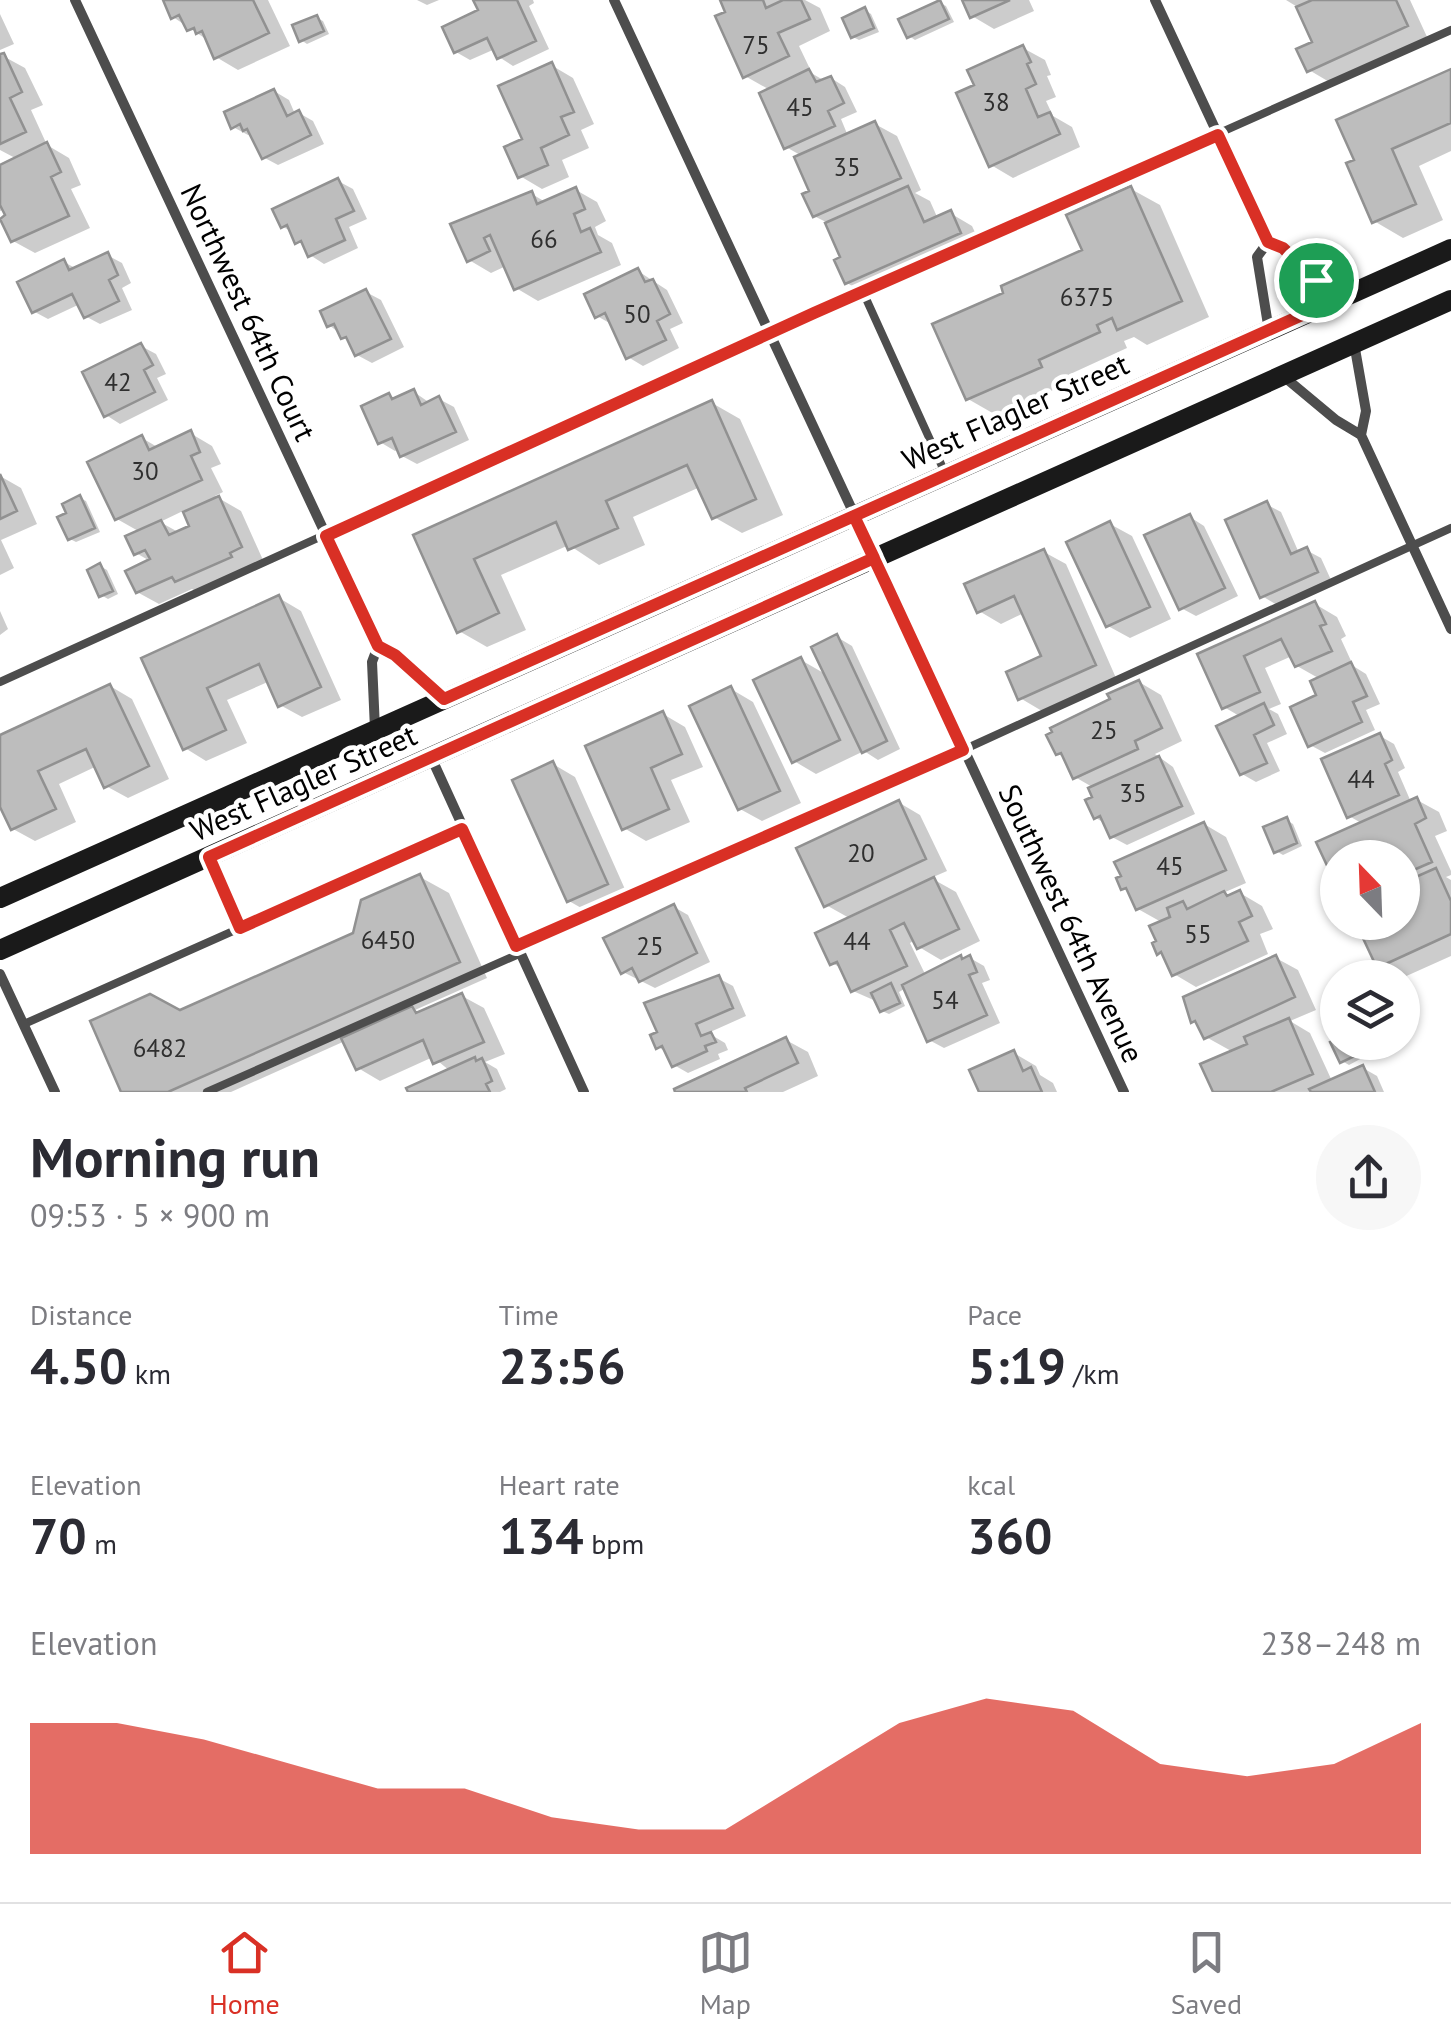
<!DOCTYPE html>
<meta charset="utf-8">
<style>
body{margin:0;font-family:"PT Sans",sans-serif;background:#f7f7f7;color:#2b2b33;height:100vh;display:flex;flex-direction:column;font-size:38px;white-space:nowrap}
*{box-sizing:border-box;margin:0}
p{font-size:32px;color:#7c7c81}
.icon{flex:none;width:55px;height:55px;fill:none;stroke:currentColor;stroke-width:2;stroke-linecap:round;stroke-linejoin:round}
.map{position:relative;height:1092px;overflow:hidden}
.panel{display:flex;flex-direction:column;background:#fff;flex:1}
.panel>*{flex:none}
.needle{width:65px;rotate:337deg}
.controls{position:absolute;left:1320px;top:840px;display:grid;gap:20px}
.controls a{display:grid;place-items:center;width:100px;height:100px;border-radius:50%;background:#fff;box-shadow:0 2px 8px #0004;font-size:50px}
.pin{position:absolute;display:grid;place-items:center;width:85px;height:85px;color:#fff;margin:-42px;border:5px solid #fff;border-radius:50%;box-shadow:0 2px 10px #0007}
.round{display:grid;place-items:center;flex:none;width:105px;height:105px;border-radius:52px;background:#f7f7f7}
.summary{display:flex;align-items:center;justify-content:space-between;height:170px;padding:0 30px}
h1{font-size:55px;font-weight:600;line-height:75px}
.stats{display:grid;grid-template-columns:repeat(3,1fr);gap:15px;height:170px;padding:10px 30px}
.stats div{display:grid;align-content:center}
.stats b{font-size:50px;font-weight:600}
.stats small{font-size:28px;font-weight:400}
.stats p{font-size:28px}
.chart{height:280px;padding:20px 30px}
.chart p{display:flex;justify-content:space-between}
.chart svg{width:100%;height:180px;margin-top:10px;fill:#d93025;opacity:.7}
.menu{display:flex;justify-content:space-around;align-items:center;height:140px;border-top:2px solid #e1e1e2;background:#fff;font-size:28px;color:#7c7c81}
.menu a{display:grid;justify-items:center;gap:5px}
.menu .selected{color:#d93025}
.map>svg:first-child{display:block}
</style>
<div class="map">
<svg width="1451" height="1092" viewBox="0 0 1451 1092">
<rect width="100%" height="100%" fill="#fff"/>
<path fill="#0003" fill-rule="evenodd" d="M169,0H268L290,46L238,70L216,57L209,41L173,17Z
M417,0H439L427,5Z
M476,0H533L534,3L529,6L549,49L513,66L499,57L495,49L470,60L456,52L481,11Z
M723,0H805L820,8L830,31L799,46L810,69L806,70L825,81L831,78L845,87L857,112L841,119L848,136L875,124L897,136L921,190L915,193L930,201L938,219L950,213L972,226L981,245L868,295L847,283L843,259L828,223L814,216L813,192L802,156L786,147L770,90L745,76Z
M965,0H1029L1034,11L994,29L972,16Z
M1286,0H1410L1428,39L1331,83L1309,70L1315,43L1299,8Z
M940,3L946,6L954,22L915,40L909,36Z
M865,10L871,14L879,32L859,40L853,37Z
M0,14L14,44L0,50Z
M317,18L323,21L329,34L307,44L301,40Z
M1023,48L1045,60L1051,75L1047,76L1056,97L1046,101L1053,116L1072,127L1080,147L1013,178L991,165L977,86Z
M3,56L25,68L43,105L31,110L47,145L69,158L81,185L71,189L90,228L35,253L13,241L8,216L5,209L0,211V167L17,159L0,150V57Z
M551,65L573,78L594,124L581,130L589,148L562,160L569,177L542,189L520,176L525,140Z
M1451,72V151L1419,166L1443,220L1403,238L1374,221L1357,161Z
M274,91L289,100L295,114L299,113L313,121L324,144L278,165L263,157L252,133L248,135L233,127Z
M338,181L353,189L367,219L349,227L358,248L324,264L310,255L293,232L283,227Z
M1131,189L1160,205L1209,317L1147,345L1134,337L1124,341L1127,348L1066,376L1069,383L996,415L968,399L1007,294L1085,251Z
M576,190L597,202L606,221L595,227L598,235L612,243L621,265L538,301L516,288L506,266L491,273L469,260L453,225L532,194L547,203Z
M107,255L122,263L131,283L122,288L132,310L100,324L85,316L80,304L48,319L33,311L64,262L77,269Z
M638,271L667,290L683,323L670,329L679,348L643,366L628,357L613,325L597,316Z
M366,292L381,300L404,347L372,363L357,355L351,342L329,325Z
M141,346L156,354L166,374L157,378L168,400L120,424L106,415Z
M414,392L430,403L439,399L454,407L469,440L417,464L402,456L399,449L395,451L380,442L389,396L395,399Z
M712,403L740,419L783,515L742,533L714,517L700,487L633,517L645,545L599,565L569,545L501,575L526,630L487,647L459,631L416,536Z
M190,433L212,446L221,464L211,468L223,492L215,496L241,511L263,560L199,593L192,589L159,604L137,592L150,561L136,553L140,532L117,519L142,438L159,448ZM185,510L193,527L180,533L160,522Z
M0,476L21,488L37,524L1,540L14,568L0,575Z
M80,498L86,501L100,532L76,542L70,539L69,514Z
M1266,504L1281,512L1299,553L1306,550L1321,558L1331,580L1277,605L1262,596Z
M1190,517L1204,526L1238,596L1196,616L1181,608Z
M1110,524L1132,536L1171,619L1130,638L1108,626Z
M1044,552L1066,564L1116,678L1042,711L1020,698L1044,658L1024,613L1001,624L979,611Z
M100,566L107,570L118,594L108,599L101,595Z
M279,598L301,611L341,700L302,717L280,705L270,681L227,700L247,743L206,761L185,748L144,659Z
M1315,604L1337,617L1346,636L1341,639L1352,663L1350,664L1366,674L1380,704L1366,710L1375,730L1325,753L1310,745L1320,679L1297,666L1292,656L1265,668L1281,704L1269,709L1278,714L1287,734L1267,743L1280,771L1256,782L1242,774L1241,717L1224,707L1201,656Z
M0,611L8,629L0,635Z
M837,637L852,646L900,749L878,760L864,751L816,774L794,761L801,660L827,675Z
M1139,682L1161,695L1182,741L1155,754L1173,767L1195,814L1127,845L1112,837L1106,824L1096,818L1094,788L1075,777L1067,759L1058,754L1113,701Z
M110,686L132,699L169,779L128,798L106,786L97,766L59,784L76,822L35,841L13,829L0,801V738Z
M731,689L753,702L801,803L762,821L740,809Z
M663,714L685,727L703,767L671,780L690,822L646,841L624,828Z
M1380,736L1394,744L1405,768L1398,772L1411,802L1417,800L1439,812L1447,831L1435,836L1451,871V875L1446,877L1451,880V956L1402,978L1379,966L1402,922V858L1320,843L1363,824L1349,816Z
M553,764L575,777L628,896L590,913L569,901Z
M898,802L920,815L947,871L931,878L956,892L980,941L941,960L919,947L915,940L910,943L926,976L960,958L965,961L970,958L984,966L990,980L982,983L1000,1023L944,1048L929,1040L906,988L899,992L905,1006L889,1014L882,1011L878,1002L853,991L843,969L832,963L851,919L826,905Z
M1286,820L1293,824L1302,846L1283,855L1276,851Z
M1204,824L1226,837L1246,883L1223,893L1230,897L1240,893L1262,906L1273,929L1260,934L1268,954L1196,987L1174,974L1166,957L1159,953L1163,923L1138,909L1131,893L1123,888Z
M420,877L449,893L487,978L415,1010L421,1014L462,996L484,1008L505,1054L485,1062L497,1069L506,1089L500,1092H411L450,1071L433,1057L380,1081L358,1068L345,1041L231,1092H124L180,1013L355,935Z
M674,907L688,915L710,962L655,988L623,972Z
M1276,958L1298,970L1316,1010L1290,1021L1310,1033L1332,1081L1363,1068L1377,1076L1384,1092H1215L1233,1052L1206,1037L1200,1025L1193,1021Z
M718,978L733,986L746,1016L708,1033L725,1043L728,1050L718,1054L720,1059L688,1073L674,1065L668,1053L658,1047Z
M786,1040L808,1052L818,1076L783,1092H678Z
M1338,1042H1357L1364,1057L1349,1065L1342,1061Z
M1014,1053L1036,1066L1040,1075L1053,1083L1057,1092H982Z"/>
<path fill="#bdbdbd" stroke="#919191" stroke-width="2.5" d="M163,0H253L269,33L214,59L202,31L196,34L194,28L187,31L179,15L171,19Z
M473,0H517L536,41L497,59L487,38L454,53L442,27L478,10Z
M720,0H763L766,8L783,0H801L810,19L778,33L789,56L743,78L715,16L725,12Z
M940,0L949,19L907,38L898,19Z
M962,0H1010L970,18Z
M1312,0H1396L1408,26L1307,72L1296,49L1312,42L1296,7Z
M865,7L874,28L851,38L842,18Z
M317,15L324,31L299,42L292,25Z
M1023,45L1031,62L1027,64L1036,84L1026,89L1038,117L1050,112L1060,134L989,167L956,93L974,85L967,70Z
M4,53L22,92L10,98L26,132L0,144V54Z
M552,62L574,112L561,117L569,135L541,148L548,165L518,178L504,147L522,139L498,86Z
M809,69L816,82L831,76L844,103L828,111L835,126L784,149L759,93Z
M1451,69V123L1392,149L1416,204L1372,223L1346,163L1354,160L1336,120Z
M274,89L287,116L299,110L311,135L262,159L247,129L243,131L240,124L231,129L224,112Z
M875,121L901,178L813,217L802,194L809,191L794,157Z
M47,142L61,172L51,177L69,216L11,242L0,219L5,215L0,205V165Z
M338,178L354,211L336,219L345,240L308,257L301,241L295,244L287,225L281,228L272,209Z
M908,186L924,222L951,210L961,233L845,284L834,260L840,257L825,223Z
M1131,186L1182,301L1117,330L1112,318L1097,325L1100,332L1039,360L1042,367L966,400L932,324L1003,293L1001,286L1082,250L1066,215Z
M576,187L585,209L574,214L581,232L590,228L601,252L514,290L490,235L484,238L490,251L467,262L450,224L532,191L537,204Z
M108,252L118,275L109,280L119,301L84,318L72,294L32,313L17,282L64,259L69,270Z
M638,268L645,282L653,279L670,314L657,321L666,340L626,359L605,313L595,318L584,294Z
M366,289L391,339L355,356L346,337L341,339L334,324L327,327L320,311Z
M141,343L153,365L144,370L155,392L104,417L82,372Z
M414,389L421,405L439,396L456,432L400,457L392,438L378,444L361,406L389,393L392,399Z
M712,400L756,499L712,519L687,465L606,501L618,528L568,550L556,522L474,559L499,613L457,633L413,535Z
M191,430L200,452L191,456L202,480L115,520L87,462L142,435L149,450Z
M0,474L17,511L0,519Z
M80,495L95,528L68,540L57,517L66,513L62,504Z
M219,496L242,547L230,553L232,557L175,582L172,577L136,593L125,571L150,559L145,550L134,555L125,536L161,520L169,535L189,526L183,512Z
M1267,501L1291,554L1307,547L1318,572L1260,598L1225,520Z
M1190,514L1225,588L1179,610L1144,535Z
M1110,521L1150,607L1106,627L1066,542Z
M1044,549L1096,665L1018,700L1006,672L1041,656L1014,596L977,613L964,584Z
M100,563L113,591L99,597L87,570Z
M279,595L321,687L278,707L259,664L207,688L226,730L183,750L141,658Z
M1315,601L1326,624L1320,626L1332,651L1295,667L1281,639L1244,656L1260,692L1222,709L1197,654Z
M837,634L887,741L862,753L811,647Z
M801,657L840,740L792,763L753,680Z
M1351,662L1367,696L1353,702L1362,722L1308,747L1290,707L1316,695L1310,681Z
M1139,680L1162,728L1135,741L1138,749L1073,779L1061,753L1056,755L1046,735L1052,732L1050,728L1110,699L1107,694Z
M110,684L149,766L104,788L86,749L38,771L56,809L11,830L0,807V735Z
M731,686L780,791L738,810L689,706Z
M1264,703L1274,725L1254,735L1267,763L1240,775L1216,726Z
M663,711L682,754L651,768L669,809L622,830L585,746Z
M1380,733L1392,760L1385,764L1399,795L1347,818L1321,759Z
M1159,756L1182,806L1110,838L1100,816L1094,819L1085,800L1092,797L1088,788Z
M553,761L608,884L567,902L512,780Z
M1417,797L1426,818L1415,824L1432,862L1402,875V858H1338V889L1316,842Z
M899,800L926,859L824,907L796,848Z
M1287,817L1297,843L1274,853L1263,827Z
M1204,822L1226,870L1136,910L1126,888L1121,890L1116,878L1121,876L1114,862Z
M1436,868L1451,901V934L1377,968L1361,934L1357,935L1352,922H1402V883Z
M420,874L460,962L168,1092H121L90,1021L150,994L180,1010L353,933L361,900Z
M934,877L959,929L917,949L904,923L890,930L907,966L851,992L837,962L830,965L815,933Z
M1240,890L1252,916L1239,922L1248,941L1172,976L1161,952L1157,955L1152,943L1156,941L1149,926L1170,917L1167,908L1183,901L1187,909L1224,891L1227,896Z
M674,904L697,953L639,982L632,968L621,974L603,938Z
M961,955L962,959L970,955L977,972L969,975L987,1015L927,1042L902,985Z
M1276,955L1295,997L1204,1039L1195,1021L1191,1023L1183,997Z
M719,975L733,1008L696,1024L701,1036L711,1032L716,1042L705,1046L707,1051L672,1067L662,1046L656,1049L650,1035L657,1032L644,1003Z
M891,983L900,1003L880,1012L871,993Z
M462,993L484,1042L433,1064L423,1040L356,1070L341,1038L412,1006L416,1013Z
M1289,1018L1313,1074L1271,1092H1213L1200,1064L1247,1044L1244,1037Z
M786,1037L798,1063L745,1088L747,1092H675L674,1089Z
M1338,1038V1042H1354L1359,1054L1340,1063L1330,1042Z
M1014,1050L1023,1071L1031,1067L1042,1092H979L969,1070Z
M475,1057L476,1061L482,1058L487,1069L492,1081L486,1084L490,1092H408L406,1088Z
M1363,1065L1375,1092H1311L1309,1089Z"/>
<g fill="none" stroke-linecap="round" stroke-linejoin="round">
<path stroke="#4d4d4d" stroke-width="8" d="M863,292L946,475
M0,682L814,313L1451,30
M209,857L240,928
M516,947L963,750L1451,528
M24,1024L463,829
M207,1092L519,954"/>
<path stroke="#4d4d4d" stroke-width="10" d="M75,0L378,646L395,655L444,699
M614,0L1124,1092
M1155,0L1268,242C1293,251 1318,281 1340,298
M1268,242L1257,257L1269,331
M1354,343L1366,411L1361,435
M1282,375L1336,420L1361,435L1451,629
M375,729L372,662L378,646
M431,757L584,1092
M0,974L55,1092"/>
<path stroke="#1a1a1a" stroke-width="20" d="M0,898L1451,249
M0,950L1451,300"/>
</g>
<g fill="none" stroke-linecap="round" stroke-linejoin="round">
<defs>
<path id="route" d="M1316,280L1283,248L1268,242L1218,135L814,313L326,536L378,646L395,655L444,699L854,516L874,558L209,857L240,928L462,829L516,946L963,750L886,584L854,516L1340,298L1316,280"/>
</defs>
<use href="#route" stroke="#fff" stroke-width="20"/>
<use href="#route" stroke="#d93025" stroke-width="12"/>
</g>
<g text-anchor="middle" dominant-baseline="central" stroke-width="9" stroke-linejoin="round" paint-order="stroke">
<g font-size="25" fill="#2f2f2f">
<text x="756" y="45">75</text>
<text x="996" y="102">38</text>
<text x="800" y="107">45</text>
<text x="847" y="167">35</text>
<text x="544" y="239">66</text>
<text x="1087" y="297">6375</text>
<text x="637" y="314">50</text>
<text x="118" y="382">42</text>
<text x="145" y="471">30</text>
<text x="1104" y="730">25</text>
<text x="1361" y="779">44</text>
<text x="1133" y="793">35</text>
<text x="861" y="853">20</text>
<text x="1170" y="866">45</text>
<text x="1198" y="934">55</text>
<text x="388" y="940">6450</text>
<text x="857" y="941">44</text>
<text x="650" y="946">25</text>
<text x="945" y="1000">54</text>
<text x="160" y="1048">6482</text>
</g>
<g font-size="30" fill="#000" stroke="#fff">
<text transform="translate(249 312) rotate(65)">Northwest 64th Court</text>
<text transform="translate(1015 411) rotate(-24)">West Flagler Street</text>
<text transform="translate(303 782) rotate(-24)">West Flagler Street</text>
<text transform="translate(1072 923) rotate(65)">Southwest 64th Avenue</text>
</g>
</g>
</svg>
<div class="controls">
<a><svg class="needle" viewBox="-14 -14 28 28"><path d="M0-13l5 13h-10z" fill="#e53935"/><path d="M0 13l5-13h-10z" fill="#7c7c81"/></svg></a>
<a><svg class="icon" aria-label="layers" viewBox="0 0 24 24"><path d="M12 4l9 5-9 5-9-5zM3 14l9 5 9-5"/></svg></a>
</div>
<div class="pin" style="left:1316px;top:280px;background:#1e9e55"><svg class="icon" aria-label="arrive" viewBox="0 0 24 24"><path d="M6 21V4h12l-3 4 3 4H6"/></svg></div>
</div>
<section class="panel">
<div class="summary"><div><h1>Morning run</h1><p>09:53 · 5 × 900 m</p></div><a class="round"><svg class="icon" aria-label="share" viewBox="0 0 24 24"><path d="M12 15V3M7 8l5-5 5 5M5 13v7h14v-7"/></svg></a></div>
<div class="stats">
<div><p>Distance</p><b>4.50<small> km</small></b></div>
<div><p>Time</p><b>23:56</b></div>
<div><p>Pace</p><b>5:19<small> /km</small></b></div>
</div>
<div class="stats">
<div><p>Elevation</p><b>70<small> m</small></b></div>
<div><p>Heart rate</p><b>134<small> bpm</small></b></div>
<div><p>kcal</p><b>360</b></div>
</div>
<div class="chart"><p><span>Elevation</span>238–248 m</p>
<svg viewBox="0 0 160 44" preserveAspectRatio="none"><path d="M0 44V12L10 12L20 16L30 22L40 28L50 28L60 35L70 38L80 38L90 25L100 12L110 6L120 9L130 22L140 25L150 22L160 12V44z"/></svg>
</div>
</section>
<nav class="menu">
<a class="selected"><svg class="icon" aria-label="home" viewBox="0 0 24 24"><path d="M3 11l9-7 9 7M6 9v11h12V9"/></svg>Home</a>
<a><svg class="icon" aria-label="map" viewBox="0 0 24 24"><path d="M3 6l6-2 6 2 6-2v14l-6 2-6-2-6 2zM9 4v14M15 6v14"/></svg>Map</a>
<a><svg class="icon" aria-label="saved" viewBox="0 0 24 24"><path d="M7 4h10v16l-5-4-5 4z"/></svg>Saved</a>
</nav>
